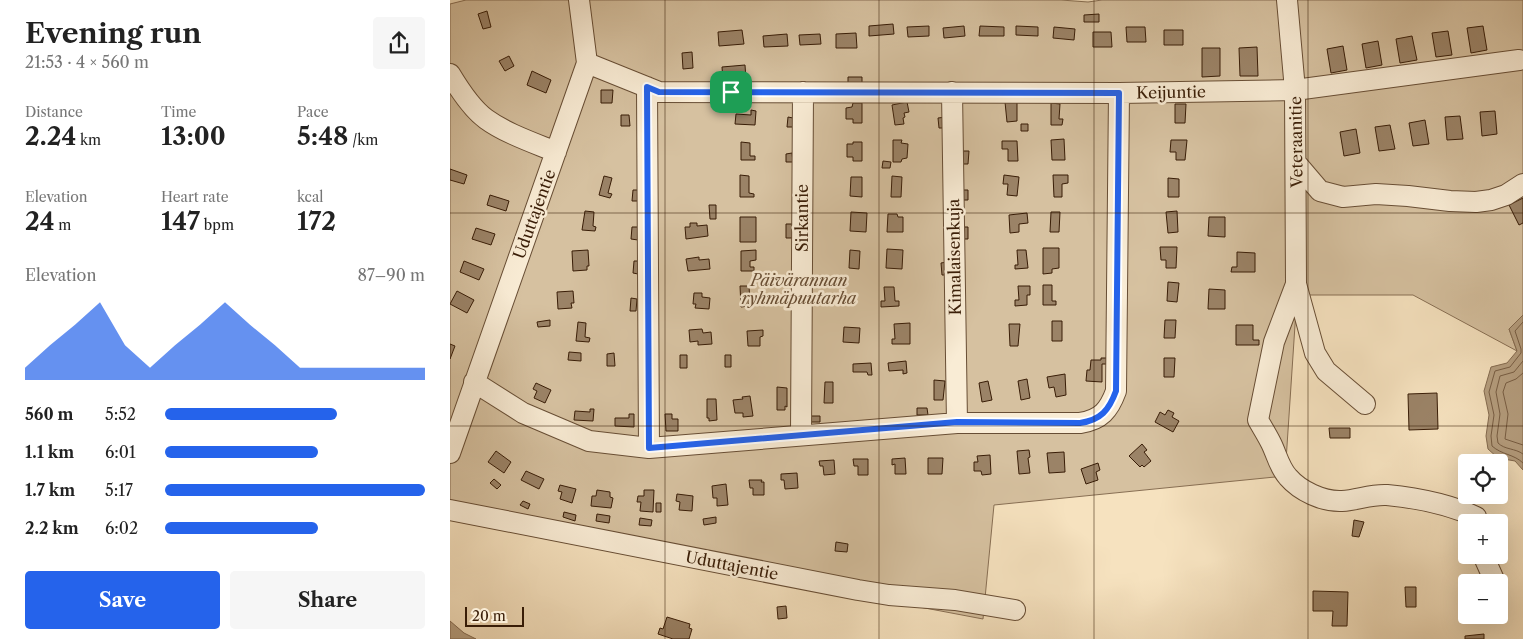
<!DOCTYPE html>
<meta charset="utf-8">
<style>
body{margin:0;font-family:"Libre Caslon Text",serif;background:#f6f6f6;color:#222;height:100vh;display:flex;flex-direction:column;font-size:19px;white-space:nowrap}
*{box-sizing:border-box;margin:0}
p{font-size:16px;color:#767676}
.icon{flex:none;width:28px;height:28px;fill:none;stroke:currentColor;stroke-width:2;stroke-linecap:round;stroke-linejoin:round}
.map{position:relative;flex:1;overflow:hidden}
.side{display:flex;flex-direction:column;background:#fff;width:450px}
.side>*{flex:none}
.tools{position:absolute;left:1008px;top:454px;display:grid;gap:10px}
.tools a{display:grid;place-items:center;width:50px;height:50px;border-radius:5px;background:#fff;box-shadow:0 5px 20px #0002;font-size:25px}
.scale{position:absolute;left:15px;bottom:12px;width:59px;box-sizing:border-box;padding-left:5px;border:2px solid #391d07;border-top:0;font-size:14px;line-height:18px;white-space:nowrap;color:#391d07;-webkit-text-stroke:4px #f9ecd5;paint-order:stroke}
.pin{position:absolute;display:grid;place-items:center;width:42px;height:42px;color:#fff;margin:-21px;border-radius:10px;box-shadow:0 2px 8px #0006}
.round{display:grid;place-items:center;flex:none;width:52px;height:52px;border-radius:5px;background:#f6f6f6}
.head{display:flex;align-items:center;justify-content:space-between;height:85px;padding:0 25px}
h1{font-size:28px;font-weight:800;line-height:38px}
.stats{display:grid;grid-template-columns:repeat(3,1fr);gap:8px;height:85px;padding:5px 25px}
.stats div{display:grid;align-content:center}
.stats b{font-size:25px;font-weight:800}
.stats small{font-size:14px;font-weight:400}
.stats p{font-size:14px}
.chart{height:140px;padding:10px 25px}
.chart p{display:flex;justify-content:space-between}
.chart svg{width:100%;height:90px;margin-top:5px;fill:#2563eb;opacity:.7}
.cta{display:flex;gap:10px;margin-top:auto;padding:10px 25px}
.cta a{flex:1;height:58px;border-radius:5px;background:#2563eb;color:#fff;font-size:20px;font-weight:800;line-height:58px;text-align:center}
.cta a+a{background:#f6f6f6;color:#222}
ul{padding:0 25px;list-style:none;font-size:16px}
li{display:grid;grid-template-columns:80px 60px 1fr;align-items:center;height:38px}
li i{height:12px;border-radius:6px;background:#2563eb}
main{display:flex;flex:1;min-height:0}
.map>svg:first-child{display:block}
</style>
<main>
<section class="side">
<div class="head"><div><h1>Evening run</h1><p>21:53 · 4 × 560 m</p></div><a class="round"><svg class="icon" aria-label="share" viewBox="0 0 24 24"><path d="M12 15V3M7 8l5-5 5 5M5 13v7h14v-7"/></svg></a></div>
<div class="stats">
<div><p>Distance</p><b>2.24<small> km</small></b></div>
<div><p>Time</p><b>13:00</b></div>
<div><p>Pace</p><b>5:48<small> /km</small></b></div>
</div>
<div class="stats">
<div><p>Elevation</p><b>24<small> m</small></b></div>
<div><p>Heart rate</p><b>147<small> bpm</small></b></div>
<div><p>kcal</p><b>172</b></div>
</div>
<div class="chart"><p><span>Elevation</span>87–90 m</p>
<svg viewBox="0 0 160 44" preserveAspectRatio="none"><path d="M0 44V38L10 27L20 17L30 6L40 27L50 38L60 27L70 17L80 6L90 17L100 27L110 38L120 38L130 38L140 38L150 38L160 38V44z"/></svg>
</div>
<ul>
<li><b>560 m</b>5:52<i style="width:66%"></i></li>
<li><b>1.1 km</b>6:01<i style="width:59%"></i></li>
<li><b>1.7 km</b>5:17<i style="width:100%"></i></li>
<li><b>2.2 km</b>6:02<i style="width:59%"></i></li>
</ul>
<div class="cta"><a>Save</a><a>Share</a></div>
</section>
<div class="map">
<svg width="1073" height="639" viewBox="0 0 1073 639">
<rect width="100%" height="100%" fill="#f6e2bf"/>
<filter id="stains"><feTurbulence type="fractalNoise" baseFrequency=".004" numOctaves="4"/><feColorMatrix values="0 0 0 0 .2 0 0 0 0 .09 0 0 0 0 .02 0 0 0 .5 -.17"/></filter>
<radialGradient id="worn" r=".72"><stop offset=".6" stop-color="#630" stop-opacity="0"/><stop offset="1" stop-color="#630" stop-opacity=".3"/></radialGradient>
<path fill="#d6c1a0" stroke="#886f54" d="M16,0H611L638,2L652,0H1073V315L1059,329L1067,351L963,295H847L835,476L544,505L533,619L0,518V4Z"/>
<path fill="#b69f80" stroke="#846b50" d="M1073,315V470L1065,461L1048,458L1038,449L1036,436L1039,415L1034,391L1041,367L1057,363L1067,351L1059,329Z
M0,621L14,633L26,639H0Z"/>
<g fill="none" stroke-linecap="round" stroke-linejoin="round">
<path stroke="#785e44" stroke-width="1" d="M1073,322L1065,331L1071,349V353L1060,367L1045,371L1039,392L1044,415L1041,436L1042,446C1052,455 1064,454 1073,463
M1073,361L1064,372L1050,376L1046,392L1050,414L1047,436L1048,443C1055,450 1065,448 1073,454
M1073,373L1066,379L1056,383L1053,392L1058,414L1055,439L1073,445"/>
</g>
<path fill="#9b8367" stroke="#391d07" d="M37,11L41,27L33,29L28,14Z
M649,14V22H634V15Z
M443,24L444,34L419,36V26Z
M479,26V36L458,37L457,27Z
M514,26L515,36L494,38L493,28Z
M530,26L554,27V36H529Z
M566,26L588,27V36L566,35Z
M1033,26L1037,50L1021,53L1017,28Z
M604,27L625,29L624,40L603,38Z
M676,27H695L696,42H677Z
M292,30L294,44L269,46L268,32Z
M714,30H733V45H714Z
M998,31L1002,55L986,57L982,33Z
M643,32H661L662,47H643Z
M406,33L407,48H386V34Z
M337,34L338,46L314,47L313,36Z
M370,34L371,44L350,45L349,35Z
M962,36L967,60L950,63L946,39Z
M928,41L932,65L916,68L912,44Z
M893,46L897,70L881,73L877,49Z
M807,47L808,76H790L789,48Z
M752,48H770V76L752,77Z
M242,52L243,68L233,69L232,53Z
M59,56L64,66L55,71L49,61Z
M295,65L296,80L273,81L272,67Z
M82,71L101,80L96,93L77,85Z
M398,77H412V83H398Z
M151,90H163L162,103H151Z
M567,101V121L557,122L555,102Z
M457,102L459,112L454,113L455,117L453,118L454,124L445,125L442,105Z
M403,103H412V123H403V119H396V108L402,107Z
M601,103L610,104L609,119H613L612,125H601Z
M725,104H736L735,123H725Z
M301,110L306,111L305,125L285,124L286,114L301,115Z
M1045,111L1047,134L1032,136L1030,112Z
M171,115H179L180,126H171Z
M1010,116L1013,139L997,140L995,117Z
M338,117L343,118V127H337Z
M496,117V128H489L488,118Z
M975,120L979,144L963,146L959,123Z
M571,124H578V131H571Z
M940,125L945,149L929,151L925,127Z
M906,129L910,153L894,156L890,132Z
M614,139L615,160H602L601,140Z
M443,140H452L451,143L458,144L457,158L452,159L451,162H443Z
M721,140H737L735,160H726V152H720Z
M552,141H567L568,161H558V149H552Z
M291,142L300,143V156H305V160H291Z
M403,142H412V161H403V157H397V144H403Z
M513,151H519L518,164H512Z
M342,153L343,162H336V154Z
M433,161L441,162L440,168H432Z
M0,169L17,175L14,184L0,180Z
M290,175L299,176V193L304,194V197H290Z
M554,175L569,177L567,196L557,195L558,184H553Z
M603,175H618V183L612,184V197H604Z
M154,176L162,178L158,193L162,194L160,198L149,195Z
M442,176L452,177L451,197H441Z
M401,177H412V197L400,196Z
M718,178L729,179V197H718Z
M183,190H188V201H182Z
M512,190H518V200H512Z
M40,195L59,201L56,211L37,205Z
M1073,198V223L1069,225L1059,205Z
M259,205H266V219H260Z
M135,211L144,212L143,226L146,227L145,231L132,230Z
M727,211L728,232L718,233L716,212Z
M401,212L417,213L416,232L400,231Z
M601,212H610L609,232H600Z
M577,213L578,223L569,224V232L560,233L559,215Z
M438,214H447L448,217H453V232H437Z
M290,217H306V242H290Z
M759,217H775V237L758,236Z
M240,223H247V226L257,225L258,236L236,239L235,227H240Z
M336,224H343V238H336Z
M182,227H189L188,240L181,239Z
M512,227H518V239H513Z
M26,228L45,234L41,245L22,239Z
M710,247H727L726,268H716V260H711Z
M593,248H609V268L602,269V273L593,274Z
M437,249L453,250L452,269L436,268Z
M138,250L139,266H137V270L123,271L122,251Z
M306,250V260L300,261V267H304V271H291V251Z
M400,250L410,251L409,269L399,268Z
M567,250H576L578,268L565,269V265H568Z
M787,252L805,253V272H781L782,267H787Z
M249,257V260L259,259L260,269L238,271L236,259Z
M14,261L34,269L29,280L10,272Z
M184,261H189L188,274L183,273Z
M497,262L498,275H492L491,263Z
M718,282L729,283L727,302L717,301Z
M593,285H602V301H606V305H593Z
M290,286H299L300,303H299V306L291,307Z
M568,286H580V295H577V305L565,306V300H569Z
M434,287H444L445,301H449V306L431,307V301H435Z
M759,289L775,290V309H758Z
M7,291L24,300L17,313L0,304Z
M123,291L124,303H121L122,308L108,309L107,292Z
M244,293H252V297L260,298L259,309L245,308L246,304H243Z
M181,298L187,299L186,311H180Z
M100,320V326L88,327L87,322Z
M715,320H726L725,338H714Z
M602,321H612V341H602Z
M128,322L136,323L135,337L140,338L139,342L126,341Z
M460,323V344H442V339H445L444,324Z
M559,324H570L568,346H560Z
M786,325H803V340H809V345H786Z
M394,327L410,328L409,343L393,342Z
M252,329L253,333L261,332L262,344L248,345V341L240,342L239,330Z
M313,330V336L310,337V346H298L297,331Z
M0,344L5,346L0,359Z
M119,352L131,353V361L118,360Z
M164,353L165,366H157V354Z
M230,355H237V368H230Z
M275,355H281V367H275Z
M651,358H657V364H652V382L636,381L637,370H640L641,360H651Z
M714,358H725L724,377H714Z
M456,361L457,373L453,374V370L439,371L438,363Z
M421,363L422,375H418L417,372H403V364Z
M615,374L616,395L606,397L604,387L599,388L597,377Z
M577,379L580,398L571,400L568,381Z
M484,380L495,381L493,400H484Z
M538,381L542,400L532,402L529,383Z
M375,382H383V403H374Z
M86,383L101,390L95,403L84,398L87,391L83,389Z
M327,387L337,388V407L335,406V410H327Z
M987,393L988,429L959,430L958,394Z
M300,396L303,416L293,417V413H285L283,400L293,399L292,397Z
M257,399H266L267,420L259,421V418H257Z
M467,408H477L478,415H467Z
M140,409H144L143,421L124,420L125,411L140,412Z
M718,410L724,413L722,417L729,421L723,432L705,422L710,412L715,415Z
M179,414H184V427L165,426V418H179Z
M215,414H222V419H228V431H216Z
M357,416H370V422H357Z
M879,428H900V438H880Z
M692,444L697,450L694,452L701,461L694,467L692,465L690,467L679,456Z
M579,450L580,457L578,458L580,473L569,474L567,451Z
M46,451L61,462L54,473L38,462Z
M614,452L615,472L599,473L597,453Z
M540,455L541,474L532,475L531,471H524V462H528L527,456Z
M455,458L456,474H445V464L442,465V459Z
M478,458H493L492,474H478Z
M403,459H418V475H408V466H404Z
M384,460L385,474L374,475L373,466H370L369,461Z
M648,463L650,470L646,472L648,480L636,484L631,469Z
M76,471L94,479L89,489L71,480Z
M347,473L348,488L335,489L334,480H331V474Z
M44,479L51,485L47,489L40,483Z
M299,480H312L311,482H314V495H303V488H300Z
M276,484L278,505L267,506V498H263L262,486Z
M110,485L126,489L122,503L110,499L112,492L108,491Z
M147,490L160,492V497L163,498L161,508L141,506L142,496H146Z
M194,490H204L203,512L190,511L191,502H187L188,496H194Z
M227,494L243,496L242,511L229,510L230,502L226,501Z
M1020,495H1031V499L1021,500Z
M73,501L80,504L78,509L70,505Z
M206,503H211V512H206Z
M114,512L126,515L125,521L113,517Z
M147,514L160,516L159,523L146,521Z
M266,517V523L254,525L253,519Z
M190,518L202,520L201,526L189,525Z
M904,520L914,522L909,537L902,536Z
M386,542L398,544L397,552L385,551Z
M955,587H966V607H956Z
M863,591L898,592L897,626H882L883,611H863Z
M336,606L337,618L328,619L327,607Z
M217,617L240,624L239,628L242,629L239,639H223L208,634L210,628L213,629Z
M1034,634V639H1015V636Z"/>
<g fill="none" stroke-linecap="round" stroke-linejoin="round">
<defs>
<path id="minor" d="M837,0L845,90L846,284L865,353L876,371L915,404
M137,63L209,92L669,93L845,90L1069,60
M0,74C9,89 22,109 36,119C55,133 84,143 106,152
M197,87L199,448
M502,92L507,423
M847,164L870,191L893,197L926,194L958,196L1000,201L1026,202L1041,200L1056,195L1073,184
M846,284L824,342L808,420C812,427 817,435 821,443C827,455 829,467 838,477C850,491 873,502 892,501C908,500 921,494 937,495C967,498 999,504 1026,517V522
M24,382L73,413L139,441L199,448L507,423H630C651,420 659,410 666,391L669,93
M351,434L353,92
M0,453L137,63L129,0
M0,510L408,590L439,595L505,600L565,610
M1033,555L1045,582"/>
</defs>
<use href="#minor" stroke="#684e35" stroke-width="22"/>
<use href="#minor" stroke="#f9ecd5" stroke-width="20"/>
</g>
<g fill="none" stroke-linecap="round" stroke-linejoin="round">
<defs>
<path id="route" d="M197,87L209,92L669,93L666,391C659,410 651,420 630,423L507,422L199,448Z"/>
</defs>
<use href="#route" stroke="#fff" stroke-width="10"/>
<use href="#route" stroke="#2563eb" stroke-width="6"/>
</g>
<path fill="none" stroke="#391d07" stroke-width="1" stroke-opacity="0.55" d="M215,0V639M429,0V639M644,0V639M858,0V639M0,213H1073M0,426H1073"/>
<g text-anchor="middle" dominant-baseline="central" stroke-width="5" stroke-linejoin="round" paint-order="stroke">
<g font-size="16" fill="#391d07" stroke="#f9ecd5">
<text transform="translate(721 92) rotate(-1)">Keijuntie</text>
<text transform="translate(846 142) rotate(-91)">Veteraanitie</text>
<text transform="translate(84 214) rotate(-70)">Uduttajentie</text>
<text transform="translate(352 218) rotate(-90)">Sirkantie</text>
<text transform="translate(504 257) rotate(-91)">Kimalaisenkuja</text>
<text transform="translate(282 565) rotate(11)">Uduttajentie</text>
</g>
<g font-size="16" font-style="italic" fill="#684e35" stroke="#f9ecd5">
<text x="349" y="280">Päivärannan<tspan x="349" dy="18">ryhmäpuutarha</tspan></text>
</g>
</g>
<rect width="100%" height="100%" filter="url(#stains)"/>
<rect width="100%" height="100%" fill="url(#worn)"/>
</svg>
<div class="tools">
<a><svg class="icon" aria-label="locate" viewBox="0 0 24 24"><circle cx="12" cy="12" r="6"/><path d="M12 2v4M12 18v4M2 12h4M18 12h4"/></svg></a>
<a>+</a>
<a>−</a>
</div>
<div class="scale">20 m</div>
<div class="pin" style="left:281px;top:92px;background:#1e9e55"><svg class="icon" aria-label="arrive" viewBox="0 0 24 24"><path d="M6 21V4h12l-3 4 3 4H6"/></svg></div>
</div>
</main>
